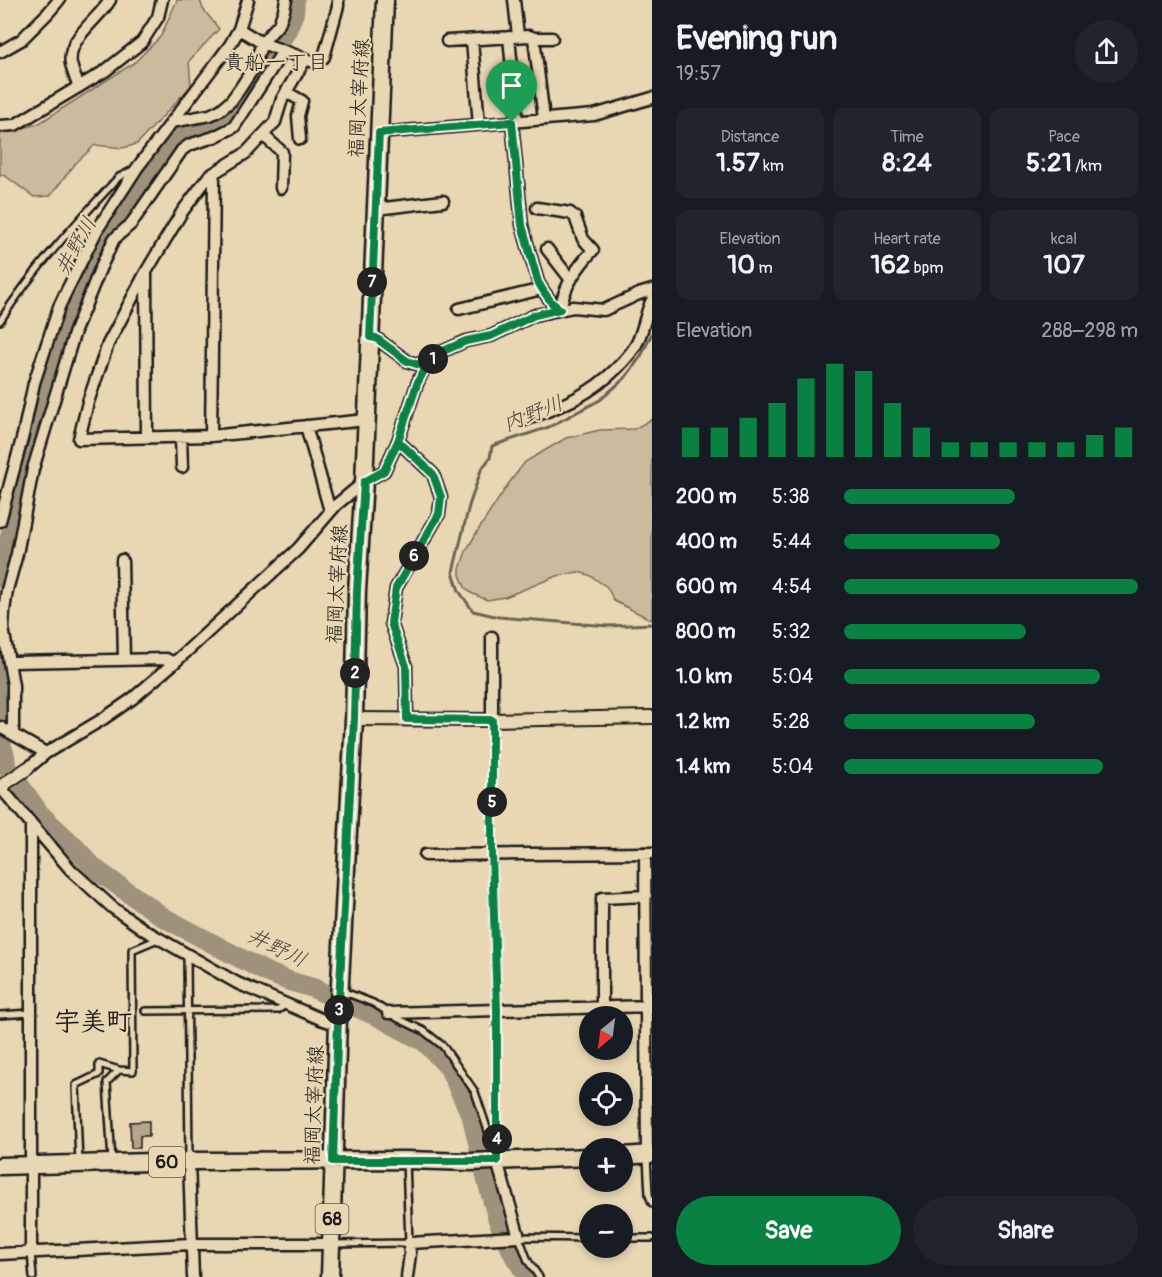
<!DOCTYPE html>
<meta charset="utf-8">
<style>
body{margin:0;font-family:Pangolin,"Klee One",sans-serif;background:#20242c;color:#f1f3f6;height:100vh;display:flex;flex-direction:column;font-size:22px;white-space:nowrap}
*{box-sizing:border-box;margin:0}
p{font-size:20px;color:#9ea1a6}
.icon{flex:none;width:33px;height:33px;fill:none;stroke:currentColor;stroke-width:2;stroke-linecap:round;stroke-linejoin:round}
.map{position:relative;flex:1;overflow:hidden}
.side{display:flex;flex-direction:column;background:#171b24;width:510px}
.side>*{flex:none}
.needle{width:39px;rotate:209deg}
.tools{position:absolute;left:579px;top:1006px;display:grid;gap:12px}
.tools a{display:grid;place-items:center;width:54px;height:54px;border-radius:50%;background:#171b24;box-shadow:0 3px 9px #0003;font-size:30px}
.pin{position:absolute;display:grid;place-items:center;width:51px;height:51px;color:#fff;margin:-62px -26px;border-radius:50% 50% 50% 0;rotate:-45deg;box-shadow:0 0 6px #0007}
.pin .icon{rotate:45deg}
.km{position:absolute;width:30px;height:30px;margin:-15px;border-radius:50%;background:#222;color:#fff;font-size:16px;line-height:30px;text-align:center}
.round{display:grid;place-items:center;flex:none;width:63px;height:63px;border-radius:32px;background:#20242c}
.head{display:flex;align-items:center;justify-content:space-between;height:102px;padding:0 24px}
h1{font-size:33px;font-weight:700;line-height:45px}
.stats{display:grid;grid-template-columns:repeat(3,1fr);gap:9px;height:102px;padding:6px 24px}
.stats div{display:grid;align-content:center;border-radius:12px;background:#20242c;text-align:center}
.stats b{font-size:26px;font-weight:700}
.stats small{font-size:16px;font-weight:400}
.stats p{font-size:16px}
.chart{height:168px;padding:12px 24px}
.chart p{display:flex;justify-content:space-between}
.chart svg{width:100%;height:108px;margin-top:6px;stroke:#0b8043;stroke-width:6}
.cta{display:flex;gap:12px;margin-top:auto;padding:12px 24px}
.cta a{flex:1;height:69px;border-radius:36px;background:#0b8043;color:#fff;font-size:24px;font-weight:700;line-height:69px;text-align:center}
.cta a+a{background:#20242c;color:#f1f3f6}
ul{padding:0 24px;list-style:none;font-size:20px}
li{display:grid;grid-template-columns:96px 72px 1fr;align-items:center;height:45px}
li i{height:15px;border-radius:8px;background:#0b8043}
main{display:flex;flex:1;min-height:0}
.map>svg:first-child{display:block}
</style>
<main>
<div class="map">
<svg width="652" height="1277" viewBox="0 0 652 1277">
<rect width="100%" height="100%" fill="#e9d7b4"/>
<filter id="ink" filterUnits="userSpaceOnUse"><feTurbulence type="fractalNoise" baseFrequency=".0167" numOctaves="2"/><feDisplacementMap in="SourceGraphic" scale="12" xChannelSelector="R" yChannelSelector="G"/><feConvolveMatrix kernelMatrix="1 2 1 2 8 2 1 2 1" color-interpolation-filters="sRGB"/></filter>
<g filter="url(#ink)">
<path fill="#cbbb9e" stroke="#746c5d" stroke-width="1.5" d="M177,0H200L203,9L219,29L189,61L191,86L137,144L123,148L95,145L76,163L50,196L34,197L4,175L0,176V134L38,124L134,63L161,36Z
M652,419V620L614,601L607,587L589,575L578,572L557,576L505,597L487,600L471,593L465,587L460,575V569L466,551L477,532L509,483L525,462L566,438L600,430L634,429Z"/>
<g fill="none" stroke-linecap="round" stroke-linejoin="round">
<path stroke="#6a6356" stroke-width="3" d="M652,333L641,356L625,378L600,400L549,427L492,446L490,458L481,470L469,506L453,572L459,591L473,611L499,617L609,626L652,624"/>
<path stroke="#9e927c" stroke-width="20" d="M0,578L22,488L26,464L66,316L106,237L172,142L186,131L220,121L230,114L286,32L294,13L295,0
M0,663L2,709L0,725
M0,740L5,756L6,766L40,814L72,844L95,869L163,917L266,972L289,981L313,988L379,1017L425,1042L449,1068L472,1117L486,1177L498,1220L515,1257L528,1277"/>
</g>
<path fill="#b3a68d" stroke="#1c1c1c" stroke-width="1.5" d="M149,1121V1136H140V1148H131L130,1122Z"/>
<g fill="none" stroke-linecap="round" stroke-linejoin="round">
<defs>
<path id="service" d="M0,321C34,268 77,222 119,177L133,170
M492,721V853L497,1010V1159
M187,956L189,1160
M342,991L373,1003L397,1018L424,1031L443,1046L475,1092L492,1143L497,1148
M145,1011L278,1010L286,1005
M0,1015L30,1013
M119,1070L133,1071L132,950L158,939
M647,1157L649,1195L652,1203
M79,1163L76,1085L99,1074V1064L119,1070L107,1082L112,1162
M622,1238H652
M332,1244L409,1243L406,1161
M31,1252L33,1277
M539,1277L528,1261L519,1237L590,1238"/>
<path id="minor" d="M514,0L518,36
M239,29L262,43L317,63L324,57L338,6V0
M509,37L517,121
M534,38H552
M472,40L479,125
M447,41L529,36L534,38L544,119
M0,52L21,40L48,13L59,0
M79,87C76,80 73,72 71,64C66,39 99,19 110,0
M286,92L302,101L298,116L300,139
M171,122L210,115L220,110L231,101L241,87L254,67L262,43L279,24L284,10L286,0
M512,122L522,225L538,282L544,292L552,303L560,309C565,284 577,268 593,250L583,239L575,217L570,213L537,208
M0,126L15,125L105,71L142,42L158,17L162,0
M379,133L594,115L652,98
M263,135L282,152L281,188
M209,176L246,153L275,122L282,99L305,60
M376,209L443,201
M547,249L571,280
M146,273L147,437
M459,309L542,289
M370,337L376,338L407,361L426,367
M525,420C561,406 589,396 617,368C624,361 632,353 637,343C644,329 645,314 652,300
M306,426L330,511
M211,436L214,179L209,176L182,212L146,272L108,344L88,402L79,439L211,436L366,420
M181,437L182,467
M398,441L433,474L441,497L439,514L396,588L391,623L406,666L407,719
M0,521L23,435L34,383L59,307L66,292L97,230L137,168L230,45L239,29L248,0
M122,560L124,660
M492,637V720
M13,662L166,659L174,663
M0,727L46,753
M13,734V685L3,628L4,611L7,590L17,554L33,469L75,331L100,269L114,239L131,224L182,150L189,145L214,137L234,127L283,51
M28,768L46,753L103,719L132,699L174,663L298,549L336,505L364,482L384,471L398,441L417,384L424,369L429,362L441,352L466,341L491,336L535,315L573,307L604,310L639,294L652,290
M0,787L71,870L113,908L146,931L237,983L323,1020L338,1025
M31,823V1252
M645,853L647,1155
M425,855L652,853
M602,1008V898L646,896
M388,1013L652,1006
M189,1161L193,1277
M0,1254L191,1244H331
M407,1277L410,1254L409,1243L519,1237L497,1161"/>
<path id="tertiary" d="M354,719L492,720L652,717
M0,787L28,768"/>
<path id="primary" d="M622,1156L652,1154
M0,1166L189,1161L406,1160L471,1162L590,1157
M330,1277L338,1020L354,719L357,591L364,482L385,0"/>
</defs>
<use href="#service" stroke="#1c1c1c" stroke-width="10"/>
<use href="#minor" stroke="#1c1c1c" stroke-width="15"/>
<use href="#tertiary" stroke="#1c1c1c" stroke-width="16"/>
<use href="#primary" stroke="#1c1c1c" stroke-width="21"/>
<use href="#service" stroke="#e9d7b4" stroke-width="5"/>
<use href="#minor" stroke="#e9d7b4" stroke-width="10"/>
<use href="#tertiary" stroke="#e9d7b4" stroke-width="12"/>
<use href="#primary" stroke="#e9d7b4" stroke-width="16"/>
</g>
</g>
<g fill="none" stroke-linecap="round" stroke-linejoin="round" filter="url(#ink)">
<defs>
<path id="route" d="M512,122L522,225L538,282L544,292L552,303L560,309L535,315L491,336L466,341L441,352L429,362L424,369L417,384L398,441L384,471L364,482L357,591L354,719L338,1020L333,1161H497V1010L492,853V720L407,719L406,666L391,623L396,588L439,514L441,497L433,474L398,441L417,384L426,367L407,361L376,338L370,337L379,133L512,122"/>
</defs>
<use href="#route" stroke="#fff" stroke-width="12"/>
<use href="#route" stroke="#0b8043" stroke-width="8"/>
</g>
<g text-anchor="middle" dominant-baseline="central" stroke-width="4.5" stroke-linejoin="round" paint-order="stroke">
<g fill="#e9d7b4" stroke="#5a544a" stroke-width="1.5">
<rect x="149" y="1147" width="36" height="30" rx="4.5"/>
<rect x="315.5" y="1204" width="33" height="30" rx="4.5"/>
</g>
<g font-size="18" font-weight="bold" fill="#1c1c1c">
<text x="167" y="1162">60</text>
<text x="332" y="1219">68</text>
</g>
<g font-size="20" fill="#1c1c1c" stroke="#e9d7b4">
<text transform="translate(359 98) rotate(-87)">福岡太宰府線</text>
<text transform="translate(337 584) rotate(-87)">福岡太宰府線</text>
<text transform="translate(314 1105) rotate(-88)">福岡太宰府線</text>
</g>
<g font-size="21" fill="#1c1c1c" stroke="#e9d7b4">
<text x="276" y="62">貴船一丁目</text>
</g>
<g font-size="21" font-style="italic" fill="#4a453e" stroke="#e9d7b4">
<text transform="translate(76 246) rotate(-61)">井野川</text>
<text transform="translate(533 414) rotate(-22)">内野川</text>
<text transform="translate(277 948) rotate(26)">井野川</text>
</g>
<g font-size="26" font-weight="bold" fill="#1c1c1c" stroke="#e9d7b4">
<text x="93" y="1022">宇美町</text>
</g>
</g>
</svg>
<div class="tools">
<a><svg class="needle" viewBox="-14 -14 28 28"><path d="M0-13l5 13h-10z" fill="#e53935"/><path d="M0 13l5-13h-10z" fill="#9ea1a6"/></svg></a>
<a><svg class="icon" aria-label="locate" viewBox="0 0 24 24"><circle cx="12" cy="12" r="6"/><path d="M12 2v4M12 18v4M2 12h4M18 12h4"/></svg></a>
<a>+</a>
<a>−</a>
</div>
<div class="pin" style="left:512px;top:122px;background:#1e9e55"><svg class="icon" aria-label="arrive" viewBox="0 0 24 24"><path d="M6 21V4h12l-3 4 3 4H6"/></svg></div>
<b class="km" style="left:433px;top:359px">1</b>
<b class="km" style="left:355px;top:673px">2</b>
<b class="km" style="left:339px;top:1010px">3</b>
<b class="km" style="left:497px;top:1139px">4</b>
<b class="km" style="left:492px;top:802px">5</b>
<b class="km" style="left:414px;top:556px">6</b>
<b class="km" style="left:372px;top:282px">7</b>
</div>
<section class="side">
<div class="head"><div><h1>Evening run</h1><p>19:57</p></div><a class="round"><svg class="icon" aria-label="share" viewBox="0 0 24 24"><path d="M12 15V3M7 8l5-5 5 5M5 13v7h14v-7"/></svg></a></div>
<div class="stats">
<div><p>Distance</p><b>1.57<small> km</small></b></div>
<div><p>Time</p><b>8:24</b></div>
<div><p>Pace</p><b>5:21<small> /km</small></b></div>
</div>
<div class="stats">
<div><p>Elevation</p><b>10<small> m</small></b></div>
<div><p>Heart rate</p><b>162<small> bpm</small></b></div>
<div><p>kcal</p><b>107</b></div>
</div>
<div class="chart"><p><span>Elevation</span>288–298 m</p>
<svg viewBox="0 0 160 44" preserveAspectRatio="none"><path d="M5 44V32M15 44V32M25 44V28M35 44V22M45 44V12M55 44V6M65 44V9M75 44V22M85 44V32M95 44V38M105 44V38M115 44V38M125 44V38M135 44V38M145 44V35M155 44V32"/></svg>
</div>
<ul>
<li><b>200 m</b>5:38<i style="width:58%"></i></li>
<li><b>400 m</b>5:44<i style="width:53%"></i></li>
<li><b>600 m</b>4:54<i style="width:100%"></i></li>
<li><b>800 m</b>5:32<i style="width:62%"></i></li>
<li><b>1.0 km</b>5:04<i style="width:87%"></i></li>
<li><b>1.2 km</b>5:28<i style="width:65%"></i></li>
<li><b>1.4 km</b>5:04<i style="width:88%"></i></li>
</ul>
<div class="cta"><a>Save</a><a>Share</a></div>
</section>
</main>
